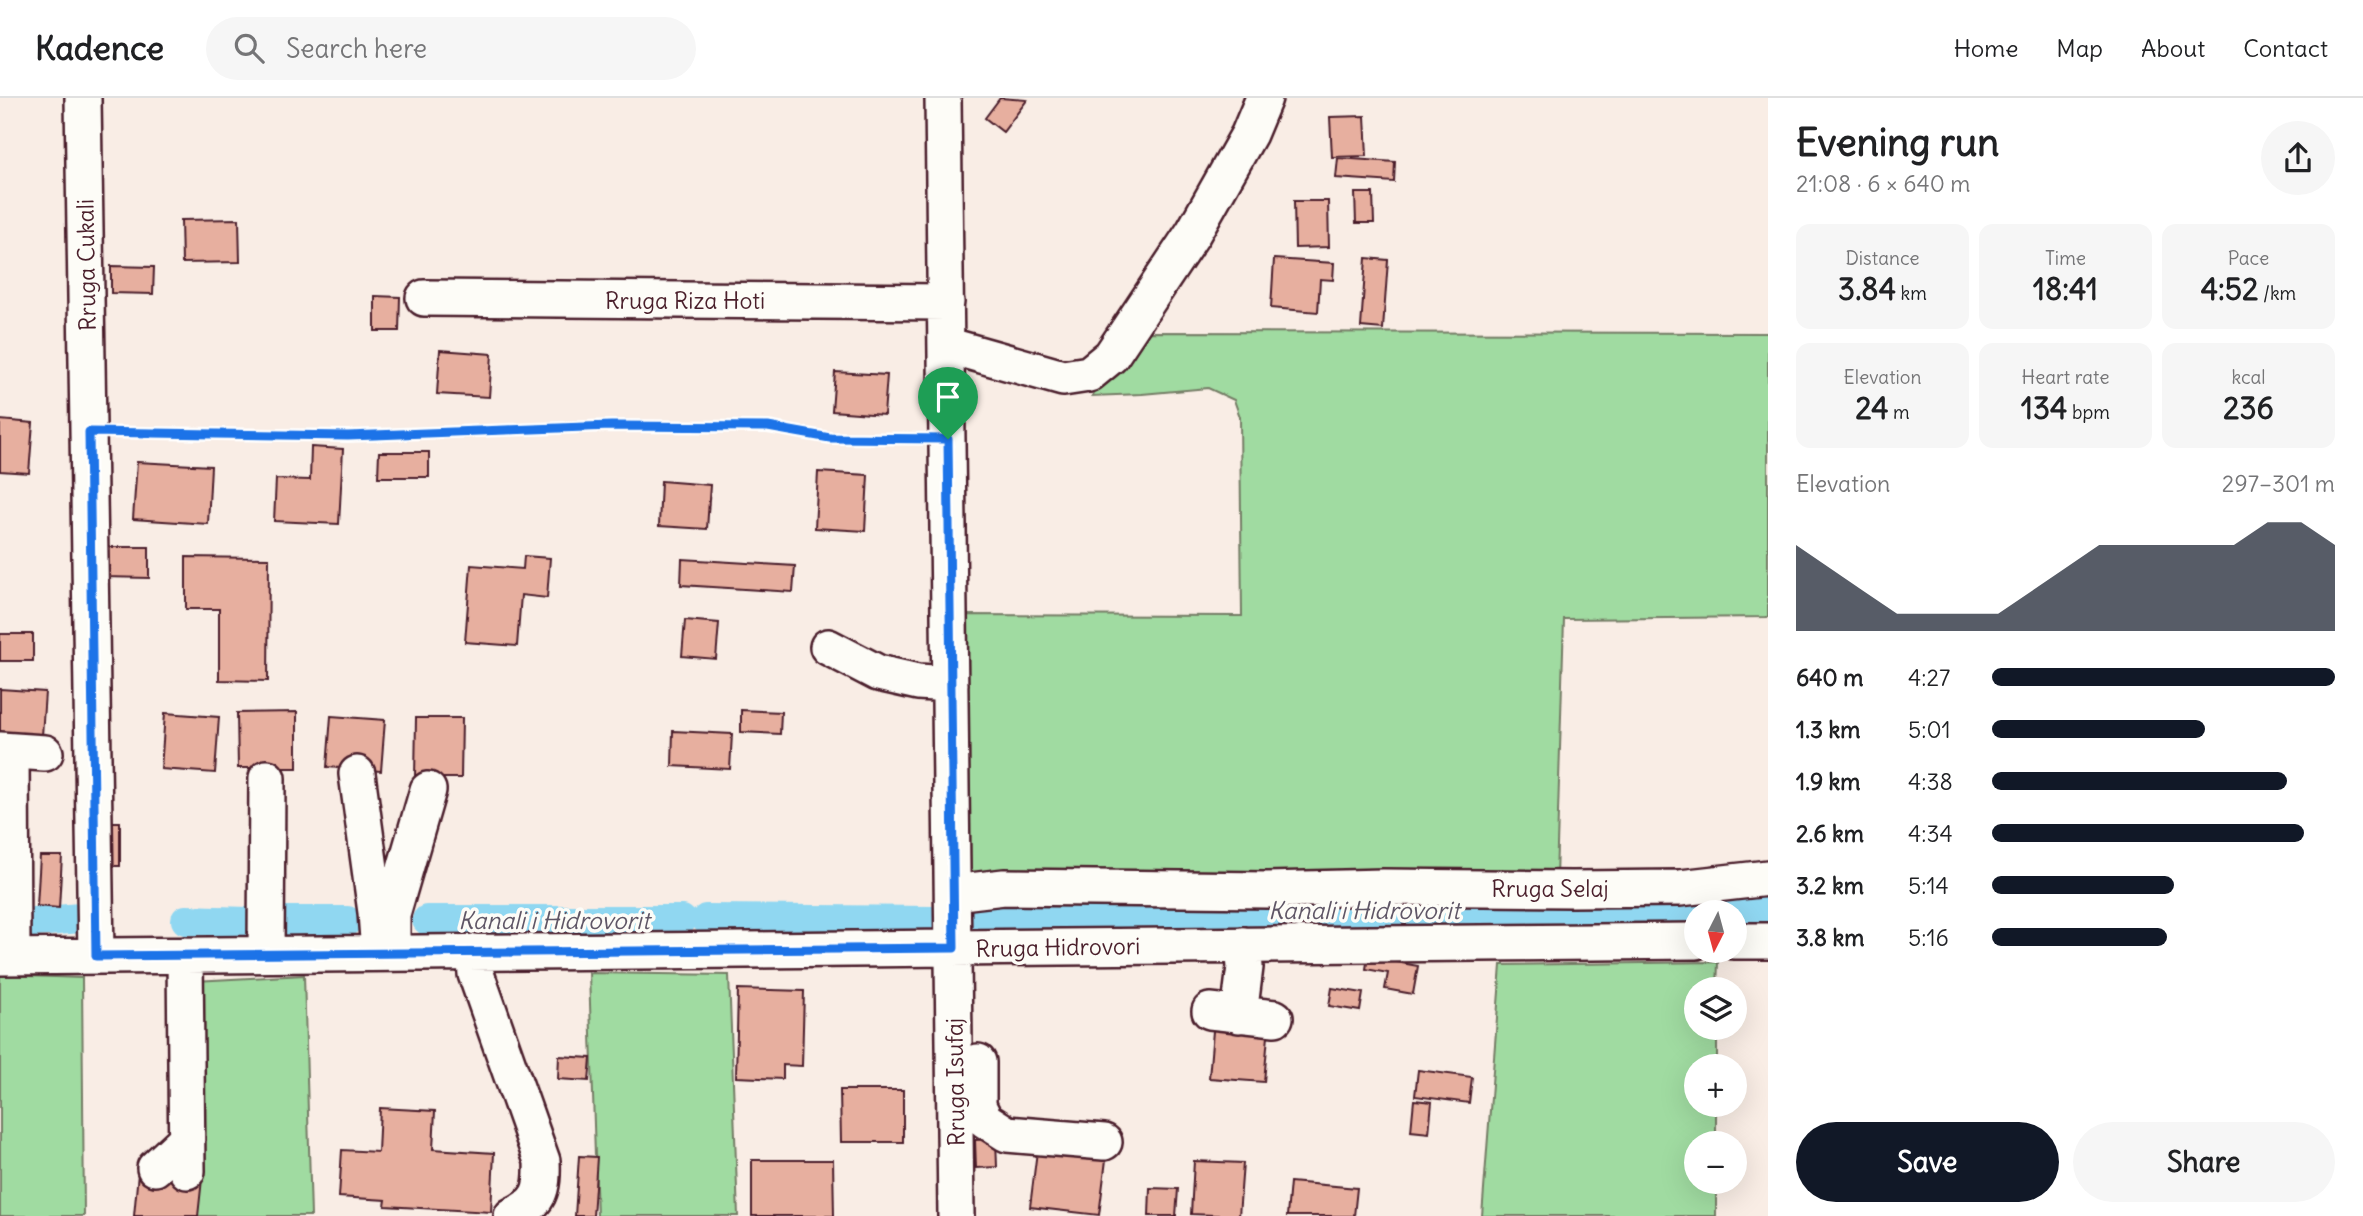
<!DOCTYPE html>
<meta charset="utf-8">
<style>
body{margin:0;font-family:Delius,sans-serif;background:#f6f6f6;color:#202124;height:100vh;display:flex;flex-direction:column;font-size:26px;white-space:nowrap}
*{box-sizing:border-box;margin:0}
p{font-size:23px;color:#757577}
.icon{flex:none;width:38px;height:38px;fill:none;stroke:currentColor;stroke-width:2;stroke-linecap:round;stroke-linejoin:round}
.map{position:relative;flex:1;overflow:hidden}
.sheet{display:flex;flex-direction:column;background:#fff;width:595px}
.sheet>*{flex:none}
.needle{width:46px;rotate:186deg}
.controls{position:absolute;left:1684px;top:802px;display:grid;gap:14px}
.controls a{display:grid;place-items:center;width:63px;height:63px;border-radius:50%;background:#fff;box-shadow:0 7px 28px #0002;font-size:35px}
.pin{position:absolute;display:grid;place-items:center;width:60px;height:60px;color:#fff;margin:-72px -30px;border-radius:50% 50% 50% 0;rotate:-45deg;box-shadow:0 0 7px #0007}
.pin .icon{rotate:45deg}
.round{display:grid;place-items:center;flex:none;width:74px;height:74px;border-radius:37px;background:#f6f6f6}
.overview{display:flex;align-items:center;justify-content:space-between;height:119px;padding:0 28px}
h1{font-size:38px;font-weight:800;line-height:52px}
.stats{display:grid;grid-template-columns:repeat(3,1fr);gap:10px;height:119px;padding:7px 28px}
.stats div{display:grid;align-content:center;border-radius:14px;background:#f6f6f6;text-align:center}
.stats b{font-size:30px;font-weight:800}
.stats small{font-size:19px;font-weight:400}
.stats p{font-size:19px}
.chart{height:196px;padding:14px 28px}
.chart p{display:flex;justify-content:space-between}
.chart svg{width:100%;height:126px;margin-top:7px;fill:#111827;opacity:.7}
.action{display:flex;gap:14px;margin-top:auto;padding:14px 28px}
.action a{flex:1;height:80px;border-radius:42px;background:#111827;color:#fff;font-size:28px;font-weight:800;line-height:80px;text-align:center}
.action a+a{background:#f6f6f6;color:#202124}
ul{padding:0 28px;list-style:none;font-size:23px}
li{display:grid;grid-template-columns:112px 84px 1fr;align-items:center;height:52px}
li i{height:18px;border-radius:9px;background:#111827}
header{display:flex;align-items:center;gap:42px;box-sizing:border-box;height:98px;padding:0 35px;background:#fff;border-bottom:2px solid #e0e0e0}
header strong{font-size:33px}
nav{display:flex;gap:38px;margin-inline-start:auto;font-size:24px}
.search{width:490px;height:63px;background:#f6f6f6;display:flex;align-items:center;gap:18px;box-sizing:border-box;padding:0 24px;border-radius:38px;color:#757577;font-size:26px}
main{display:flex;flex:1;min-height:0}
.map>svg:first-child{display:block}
</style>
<header>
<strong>Kadence</strong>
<div class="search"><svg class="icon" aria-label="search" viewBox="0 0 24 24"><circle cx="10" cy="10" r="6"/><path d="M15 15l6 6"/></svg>Search here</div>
<nav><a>Home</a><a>Map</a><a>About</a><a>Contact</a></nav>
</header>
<main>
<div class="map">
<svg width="1768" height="1118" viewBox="0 0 1768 1118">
<rect width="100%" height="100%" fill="#f9ede5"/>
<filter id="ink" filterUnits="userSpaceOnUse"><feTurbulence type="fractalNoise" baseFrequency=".0143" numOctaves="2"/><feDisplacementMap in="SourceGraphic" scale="14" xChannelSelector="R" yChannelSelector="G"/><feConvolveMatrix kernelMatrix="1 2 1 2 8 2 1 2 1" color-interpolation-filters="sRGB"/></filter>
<g filter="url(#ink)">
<path fill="#a0dba1" stroke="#757d66" stroke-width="2" d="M1139,234L1768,235V519L1564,521L1556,780L963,782L969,626L960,517L1242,518L1240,319L1234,302L1208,290L1142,296L1092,298Z
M1718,864L1717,891H1696V929H1717V968H1696V1006H1716V1045H1696V1083H1716V1118H1482L1501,867Z
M589,875L729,877L738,1118H597Z
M0,877L82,880L84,1118H0Z
M304,877L311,1118H198L195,883Z"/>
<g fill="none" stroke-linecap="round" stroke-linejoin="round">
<path stroke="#90d7f1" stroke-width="30" d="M706,821L935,823
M961,821L1060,815H1201L1392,811L1556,814L1768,812
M186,822L248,824
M427,822H682
M275,823H347
M23,825L80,820"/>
</g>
<path fill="#e7af9f" stroke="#4a1f2b" stroke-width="2" d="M1000,0L1027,2L1003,34L985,20Z
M1365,18L1367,58L1332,59L1330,19Z
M1338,60L1395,64L1394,84L1336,80Z
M1355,95H1373L1374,125H1356Z
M1294,103H1328L1329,149L1295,150Z
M239,121L240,164L182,165L181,122Z
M1366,160L1388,162L1383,231L1361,229Z
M1274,161L1334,165L1333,182L1320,181L1318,214L1271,210Z
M111,168L154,169L153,196L111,195Z
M375,198L400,199L399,233H375Z
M440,252L492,256L489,299L437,296Z
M835,274L887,277L884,317L832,313Z
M0,322L33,325L29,375L0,373Z
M311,349L343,351L339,426L274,423L276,381L310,382Z
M379,354H429V379H378Z
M137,364L211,368L208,426L133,421Z
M818,374L868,377L865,433L815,430Z
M661,383L710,387L707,431L659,428Z
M105,449H149V480L104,479Z
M524,458L550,460L547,500L521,497L517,548L465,544L471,467L523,471Z
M186,459L269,460L268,583L219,582V511H186Z
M682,461L795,468L793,494L681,487Z
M685,522L719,525L716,561L682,558Z
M0,536H33V563H0Z
M0,591L45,594L42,638L0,635Z
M741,612L781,614L780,636L741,634Z
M297,614V670H238L237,615Z
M165,615L219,619L215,675L161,671Z
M331,618L385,622L381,673L327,669Z
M416,620H462L461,680H415Z
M673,633L732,636L730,671L672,668Z
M99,724H120V768H99Z
M40,758H62L59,810L37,808Z
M1368,859L1418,868L1413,896L1385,891L1388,875L1366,871Z
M1332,890L1363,895L1360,913L1329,908Z
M738,891L804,893L802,968L783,967V981L736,979Z
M1214,921L1269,926L1264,984L1209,980Z
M559,958L591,960L589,983L558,981Z
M1418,972L1472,979L1469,1005L1415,998Z
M840,992H903V1044H841Z
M1414,1002L1432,1004L1429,1035L1411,1033Z
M380,1010L435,1013L433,1051L494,1055L491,1114L385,1108L386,1102L339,1099L342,1052L378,1054Z
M996,1041L997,1069L976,1070L975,1042Z
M1038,1045L1107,1054L1099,1117L1030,1109Z
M579,1058L597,1059L593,1118H575Z
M752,1062H833L834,1118H752Z
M1194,1063L1243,1065L1239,1118L1191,1116Z
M138,1075L202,1081L198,1118H134Z
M1290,1084L1357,1090L1354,1118H1287Z
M1150,1090L1178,1091L1176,1118H1149Z"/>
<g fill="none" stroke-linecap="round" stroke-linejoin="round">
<defs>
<path id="minor" d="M83,0L96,858
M943,0L956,1118
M424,200L946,204
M946,247L1063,280L1089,276L1111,258L1193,135L1249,36L1264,0
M828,549L878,575L918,584L950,586
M0,652L45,655
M11,653L12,859
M357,676L376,814L379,855
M953,795L1004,789L1267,792L1383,789L1572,791L1680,790L1768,780
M392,841V816L428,692
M1734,843H1768
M474,854L476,876L542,1063C543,1092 540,1105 512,1118
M266,856L267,680
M185,857L187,1073
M0,859L1696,843
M1210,913L1275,920
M1239,917L1245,869L1243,847
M978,964V1008L985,1022L1007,1036L1104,1044
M155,1070L186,1041"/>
</defs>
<use href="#minor" stroke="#4a1f2b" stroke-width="40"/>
<path stroke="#4a1f2b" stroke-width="4.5" stroke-dasharray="5 5" stroke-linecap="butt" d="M117,335L348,339L611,328L768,329L830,340H915"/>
<use href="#minor" stroke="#fdfcf7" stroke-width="35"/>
</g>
</g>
<g fill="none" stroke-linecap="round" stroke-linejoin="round" filter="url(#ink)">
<defs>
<path id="route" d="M611,328L768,329L830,340L948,341L954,850L96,858L89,334L348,338Z"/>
</defs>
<use href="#route" stroke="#fff" stroke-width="14"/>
<use href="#route" stroke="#1a73e8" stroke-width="9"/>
</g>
<g text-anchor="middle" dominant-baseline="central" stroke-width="7" stroke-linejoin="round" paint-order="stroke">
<g font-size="23" fill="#4a1f2b" stroke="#fdfcf7">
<text transform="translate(86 167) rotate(-91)">Rruga Cukali</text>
<text x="685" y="202">Rruga Riza Hoti</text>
<text x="1550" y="790">Rruga Selaj</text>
<text transform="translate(1058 849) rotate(-1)">Rruga Hidrovori</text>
<text transform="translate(955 984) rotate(-91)">Rruga Isufaj</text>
</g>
<g font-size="24" font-style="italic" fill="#5f5666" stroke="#fdfcf7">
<text x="1364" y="812">Kanali i Hidrovorit</text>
<text x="554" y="822">Kanali i Hidrovorit</text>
</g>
</g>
</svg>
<div class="controls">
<a><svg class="needle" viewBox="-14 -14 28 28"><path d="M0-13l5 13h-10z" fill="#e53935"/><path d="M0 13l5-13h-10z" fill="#757577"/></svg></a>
<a><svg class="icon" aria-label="layers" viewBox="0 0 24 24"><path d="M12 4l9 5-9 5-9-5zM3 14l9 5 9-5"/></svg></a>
<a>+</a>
<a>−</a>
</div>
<div class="pin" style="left:948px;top:341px;background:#1e9e55"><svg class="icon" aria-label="arrive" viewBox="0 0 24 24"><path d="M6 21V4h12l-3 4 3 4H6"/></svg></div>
</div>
<section class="sheet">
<div class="overview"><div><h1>Evening run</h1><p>21:08 · 6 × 640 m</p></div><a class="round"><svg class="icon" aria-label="share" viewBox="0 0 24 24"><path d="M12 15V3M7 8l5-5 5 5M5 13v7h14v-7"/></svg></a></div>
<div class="stats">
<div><p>Distance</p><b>3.84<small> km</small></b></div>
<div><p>Time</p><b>18:41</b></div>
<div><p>Pace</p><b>4:52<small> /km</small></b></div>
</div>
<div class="stats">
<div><p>Elevation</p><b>24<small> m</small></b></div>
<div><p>Heart rate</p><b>134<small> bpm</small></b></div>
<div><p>kcal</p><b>236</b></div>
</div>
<div class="chart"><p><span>Elevation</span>297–301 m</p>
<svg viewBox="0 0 160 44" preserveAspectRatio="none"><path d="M0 44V14L10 22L20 30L30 38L40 38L50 38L60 38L70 30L80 22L90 14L100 14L110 14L120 14L130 14L140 6L150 6L160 14V44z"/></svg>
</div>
<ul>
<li><b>640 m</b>4:27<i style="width:100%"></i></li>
<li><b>1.3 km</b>5:01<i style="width:62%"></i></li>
<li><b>1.9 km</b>4:38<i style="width:86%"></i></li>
<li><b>2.6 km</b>4:34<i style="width:91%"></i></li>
<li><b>3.2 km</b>5:14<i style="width:53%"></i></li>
<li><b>3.8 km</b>5:16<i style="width:51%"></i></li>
</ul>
<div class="action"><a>Save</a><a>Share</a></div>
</section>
</main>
